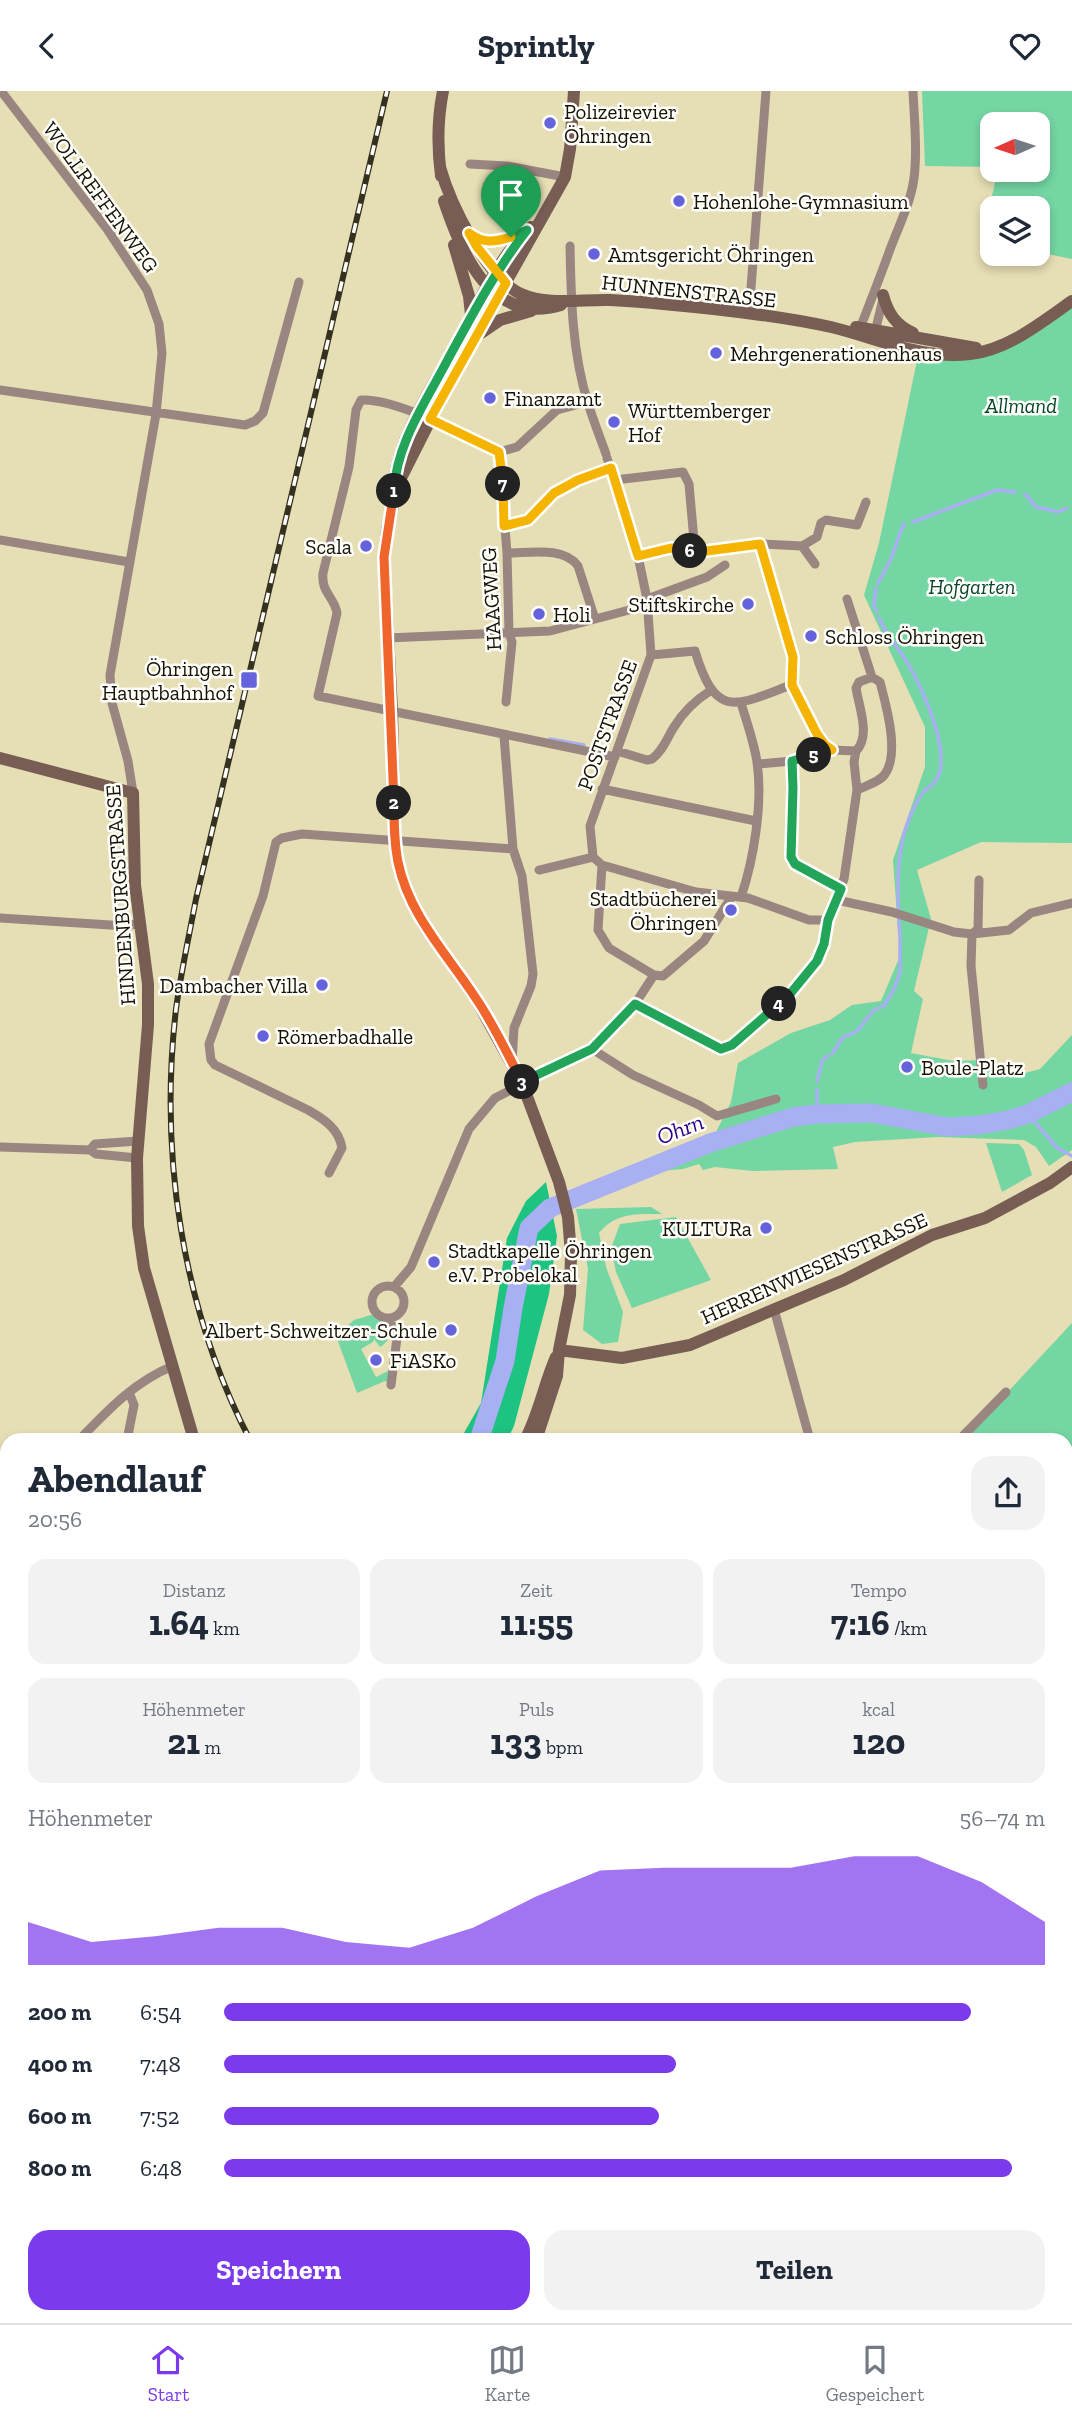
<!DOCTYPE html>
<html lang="de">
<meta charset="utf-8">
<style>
body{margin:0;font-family:"Zilla Slab",serif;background:#f2f2f3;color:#1f2937;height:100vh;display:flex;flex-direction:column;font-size:26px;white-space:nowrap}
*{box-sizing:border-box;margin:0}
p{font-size:23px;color:#747a83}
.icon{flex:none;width:38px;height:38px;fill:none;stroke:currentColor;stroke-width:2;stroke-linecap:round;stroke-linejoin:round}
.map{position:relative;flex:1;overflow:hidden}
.sheet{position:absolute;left:0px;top:1342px;width:1073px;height:891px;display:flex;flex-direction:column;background:#fff;border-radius:21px 21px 0 0;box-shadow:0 4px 10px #0003}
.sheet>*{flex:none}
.needle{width:46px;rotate:267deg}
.controls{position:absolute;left:980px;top:21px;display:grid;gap:14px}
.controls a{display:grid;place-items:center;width:70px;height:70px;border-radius:14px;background:#fff;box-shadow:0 4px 10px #0003;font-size:35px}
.pin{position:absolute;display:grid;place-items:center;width:60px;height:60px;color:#fff;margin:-72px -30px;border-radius:50% 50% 50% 0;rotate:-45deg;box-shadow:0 0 7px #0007}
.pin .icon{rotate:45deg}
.km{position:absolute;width:35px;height:35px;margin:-18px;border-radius:50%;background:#222;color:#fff;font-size:19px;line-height:35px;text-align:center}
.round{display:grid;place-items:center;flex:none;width:74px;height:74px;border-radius:21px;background:#f2f2f3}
.overview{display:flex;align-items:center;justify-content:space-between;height:119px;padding:0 28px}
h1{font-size:38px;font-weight:700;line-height:52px}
.figures{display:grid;grid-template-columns:repeat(3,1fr);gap:10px;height:119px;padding:7px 28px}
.figures div{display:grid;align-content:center;border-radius:18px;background:#f2f2f3;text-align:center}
.figures b{font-size:35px;font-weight:700}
.figures small{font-size:19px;font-weight:400}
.figures p{font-size:19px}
.chart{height:196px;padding:14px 28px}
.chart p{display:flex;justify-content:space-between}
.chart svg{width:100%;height:126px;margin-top:7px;fill:#7c3aed;opacity:.7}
.action{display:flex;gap:14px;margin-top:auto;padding:14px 28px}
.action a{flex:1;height:80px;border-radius:21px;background:#7c3aed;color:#fff;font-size:28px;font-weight:700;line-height:80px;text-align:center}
.action a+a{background:#f2f2f3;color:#1f2937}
ul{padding:0 28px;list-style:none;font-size:23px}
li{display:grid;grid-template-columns:112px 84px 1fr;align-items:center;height:52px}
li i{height:18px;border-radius:9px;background:#7c3aed}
header{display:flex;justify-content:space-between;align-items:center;height:91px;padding:0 28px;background:#fff;font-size:32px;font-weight:700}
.tab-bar{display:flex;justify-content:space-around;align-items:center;height:98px;border-top:2px solid #e0e1e3;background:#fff;font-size:19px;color:#747a83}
.tab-bar a{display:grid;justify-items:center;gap:4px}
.tab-bar .current{color:#7c3aed}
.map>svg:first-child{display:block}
</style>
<header><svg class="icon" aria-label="back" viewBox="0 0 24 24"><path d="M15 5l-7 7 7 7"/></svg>Sprintly<svg class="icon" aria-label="heart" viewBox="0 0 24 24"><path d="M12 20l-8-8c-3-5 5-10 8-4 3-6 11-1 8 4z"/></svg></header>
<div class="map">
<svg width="1072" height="2232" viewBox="0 0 1072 2232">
<rect width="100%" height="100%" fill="#e6deb4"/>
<path fill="#74d6a3" d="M922,0H1072V168L1038,161V117H992V150L982,148L998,79H1038V33H992V76L925,75Z
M1072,213V752L981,751L917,779L931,828L914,900L923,908L911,962L953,970L984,969L1021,983L1040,978L1072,944V1059L1049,1075L1036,1056L1024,1049L937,1046L855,1051L833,1056L838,1078L753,1080L715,1076L703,1079L699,1073L683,1078L660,1080L658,1069L714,1045L731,1011L738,972L791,942L830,929L852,914L881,910L900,865L893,769L925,676V636L864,504L879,452L919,260L972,263Z
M986,1052L1019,1053L1024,1059L1032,1084L1002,1101Z
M651,1116L662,1123C637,1123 616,1121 599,1142L606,1176L623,1221L618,1251L602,1253L583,1239L588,1178L576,1118Z
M676,1126L711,1189L632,1217L616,1181L611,1157L620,1133Z
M378,1222L389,1227C391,1239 392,1249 380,1256L374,1248L373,1251L361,1258L376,1286L388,1280L391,1294L385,1290L357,1302L336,1245L354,1229Z
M1072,1232V1390L1066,1400V1349H963Z
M526,2226H644L646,2232H517Z"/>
<path fill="#1dc381" d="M546,1091L557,1145L549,1203L514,1335L507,1349H460L481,1312L507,1147L526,1110Z
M706,2226H763L765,2232H710Z"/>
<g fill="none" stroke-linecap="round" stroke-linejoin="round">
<path stroke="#a8aff2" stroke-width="3.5" d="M1025,403L1036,416L1058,421L1067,417
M913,431L997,399L1015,401
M878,492L891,468L903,434L905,433
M876,497L874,514L877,521
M879,527C885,542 896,554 905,568C921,594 952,659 937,688C934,694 926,697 922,703
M550,648L584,654
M900,847C897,800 893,748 920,706
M833,962L842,947L857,940L874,919L884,915L895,896L900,881V850
M817,990L822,970L829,964
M817,998V1023
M1028,1023L1057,1057L1072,1065"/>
<path stroke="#a8aff2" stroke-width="19" d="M479,1349L505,1270L513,1217L529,1137L550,1117L710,1052L793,1026L817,1023L871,1022L948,1036L980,1034L1008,1029L1028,1023L1072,1001"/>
<path stroke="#998680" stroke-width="9" d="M1,0L107,138L147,199L159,233L162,262L156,323L110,584L112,612L128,670L133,702
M470,73L507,75L565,86
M570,155C571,207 572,262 588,312C593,329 600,346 606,363
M749,223L766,0
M859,240C869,214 879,189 888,164C898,135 914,108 915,76C917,51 914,25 913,0
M874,245L883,208
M0,299L245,334L255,330L263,322L299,191
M587,311L557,319L517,356L499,361C466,345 397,307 361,309L356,319L349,376L323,482C321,502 334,505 337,522L318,605L615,666
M499,361L507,462L509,542L512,551L506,611
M607,367L638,465L647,508L651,564L590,735L593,766L602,774L696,801L748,807L809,829H828
M615,389L683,381L689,393L695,461
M504,435L528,429L537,423L554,402L578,389L611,377
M0,449L129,471
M802,455L815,473
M507,462C529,462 564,455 578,475L595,528
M638,465L671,457L699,461L760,453L802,455L817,446L821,432L826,429L857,434L866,411
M647,508L707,486L725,474
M847,508L872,586L880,591C886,614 900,662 885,683C880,691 865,695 857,699
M387,547L550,540L648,514
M651,564L695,560C716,629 735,615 791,594
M504,645L513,758L522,785L533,883L531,895L514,937L512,972
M617,660L647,669L652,668C663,660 667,647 674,636C684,620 694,610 710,600
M856,660C871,645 859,616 856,597L859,591L872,586
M792,670L791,766L795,773L841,798
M758,673L792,670L832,659
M602,698L756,730
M602,774L598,839L609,857L654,884
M539,779L593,766
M741,806C754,768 763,711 757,671C754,651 747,632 741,612
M837,809L892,821L954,841L972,843L1009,839L1031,822L1072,812
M0,827L126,835L140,832
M972,843L971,875L983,994
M972,843L978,838L979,789
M654,884L663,885L704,850L732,805
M635,913L721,958L732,954L790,903L817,870L824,853L828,829L844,788L857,699L854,671L856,660L832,659L825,654L817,643L791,594L793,566L760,453
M592,958L633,984L699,1014L717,1025L776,1008
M0,1056L90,1059L96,1063L137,1067
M90,1059L95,1053L138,1050
M329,1082L342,1057C339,1038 324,1028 308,1019L215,974L211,969L209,953L263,805L276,751L282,747L302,743L513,758
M372 1211a16 16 0 1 1 32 0a16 16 0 1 1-32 0Z
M394,1196L411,1176L469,1038L495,1007L592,958L635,913L654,884
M774,1218L810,1349
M389,1227L397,1247L391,1294
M79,1349C107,1320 135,1290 173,1275
M127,1349L134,1314L129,1301
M959,1349L1006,1301
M0,1407L7,1404
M0,1501L7,1510
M1066,1606L1072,1620
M0,2020L7,2031
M0,2053L7,2049
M825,2226L826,2232
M988,2226V2232
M379,2232L386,2226"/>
<path stroke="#775d54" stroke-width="12" d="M440,76C450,112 486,187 521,203C548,215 582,208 610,209C628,210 646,211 663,213C719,218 776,224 831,236C877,247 922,269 970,263C1008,259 1042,231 1072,210
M441,85C437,55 437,30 443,0
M444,110C462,163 491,235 561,214
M469,142C487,156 504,149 524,141
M454,154L469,205L471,224
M883,204C888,223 896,234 913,242
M856,236L976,257
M481,242L500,229L531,220
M394,389C401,341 433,296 456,253C475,219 501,161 531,136
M0,667L133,702L135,794L148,893V934L137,1067L138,1135L144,1177L194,1349
M559,1259L622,1267L690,1254L844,1189L932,1144L985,1127L1050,1092L1072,1076
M525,1349C539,1323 544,1293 556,1266
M536,1349L557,1285L559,1259L570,1204L571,1163L568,1126L559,1091L522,992L477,910L423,833L407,800L398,772L395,749L392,619L384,466L387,438L400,389L448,294L565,86L570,58L574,0
M0,1614L7,1610
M701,2226L705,2232
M192,2232L196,2226"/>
<defs>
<path id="rail" d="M250,1349C182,1218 159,1064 176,918C181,881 189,845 196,808L387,0
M728,2226L731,2232"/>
</defs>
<use href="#rail" stroke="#34311f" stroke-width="6"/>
<use href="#rail" stroke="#fffefa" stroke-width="3.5" stroke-dasharray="10" stroke-linecap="butt"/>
</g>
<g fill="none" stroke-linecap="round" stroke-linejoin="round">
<defs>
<path id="split-1" d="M394,400C396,354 425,312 446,272C471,226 495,180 527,139L511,146"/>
<path id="split-2" d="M394,400L384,466L394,712"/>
<path id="split-3" d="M394,712C394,732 394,751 398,771C409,824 446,862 475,906C493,932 507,962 522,991"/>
<path id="split-4" d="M522,991L592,958L635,913L721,958L732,954L779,913"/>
<path id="split-5" d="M779,913L790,903L817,870L824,853L828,829L841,798L795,773L791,766L793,697L792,670L814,664"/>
<path id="split-6" d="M690,460L699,461L760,453L793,566L792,594L817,643L825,654L832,659L814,664"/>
<path id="split-7" d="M503,393L504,435L528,429L554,402L578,389L611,377L638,465L671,457L690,460"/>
<path id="split-8" d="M503,393L499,361L430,328L506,192L477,156L469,142C483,153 495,151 511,146"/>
</defs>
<use href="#split-1" stroke="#fff" stroke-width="14"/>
<use href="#split-2" stroke="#fff" stroke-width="14"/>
<use href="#split-3" stroke="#fff" stroke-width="14"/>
<use href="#split-4" stroke="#fff" stroke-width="14"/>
<use href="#split-5" stroke="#fff" stroke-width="14"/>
<use href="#split-6" stroke="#fff" stroke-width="14"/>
<use href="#split-7" stroke="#fff" stroke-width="14"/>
<use href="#split-8" stroke="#fff" stroke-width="14"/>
<use href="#split-1" stroke="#22a559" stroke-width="9"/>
<use href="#split-2" stroke="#f0652b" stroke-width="9"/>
<use href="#split-3" stroke="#f0652b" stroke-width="9"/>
<use href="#split-4" stroke="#22a559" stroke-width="9"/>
<use href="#split-5" stroke="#22a559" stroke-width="9"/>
<use href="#split-6" stroke="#f5b400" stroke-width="9"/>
<use href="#split-7" stroke="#f5b400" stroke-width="9"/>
<use href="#split-8" stroke="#f5b400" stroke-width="9"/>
</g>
<g fill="#6563dc" stroke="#fffefa" stroke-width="2.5">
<circle cx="550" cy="32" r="7"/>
<circle cx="679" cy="110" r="7"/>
<circle cx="594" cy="163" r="7"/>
<circle cx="716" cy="262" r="7"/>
<circle cx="490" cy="307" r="7"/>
<circle cx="614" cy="331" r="7"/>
<circle cx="366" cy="455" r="7"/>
<circle cx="748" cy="513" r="7"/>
<circle cx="539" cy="523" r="7"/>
<circle cx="811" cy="545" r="7"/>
<rect x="240" y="580" width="18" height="18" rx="3.5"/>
<circle cx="731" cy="819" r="7"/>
<circle cx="322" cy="894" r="7"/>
<circle cx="263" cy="945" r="7"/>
<circle cx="907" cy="976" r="7"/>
<circle cx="766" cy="1137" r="7"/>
<circle cx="434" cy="1171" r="7"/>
<circle cx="451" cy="1239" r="7"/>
<circle cx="376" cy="1269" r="7"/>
</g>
<g text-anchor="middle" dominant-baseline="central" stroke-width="5" stroke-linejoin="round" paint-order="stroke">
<g font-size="21" fill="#141204" stroke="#fffefa" text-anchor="start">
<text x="564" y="20">Polizeirevier<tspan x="564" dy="24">Öhringen</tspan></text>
<text x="693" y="110">Hohenlohe-Gymnasium</text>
<text x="608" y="163">Amtsgericht Öhringen</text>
<text x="730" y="262">Mehrgenerationenhaus</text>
<text x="504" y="307">Finanzamt</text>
<text x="628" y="319">Württemberger<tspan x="628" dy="24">Hof</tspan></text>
<text x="352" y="455" text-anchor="end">Scala</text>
<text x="734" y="513" text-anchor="end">Stiftskirche</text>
<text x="553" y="523">Holi</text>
<text x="825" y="545">Schloss Öhringen</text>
<text x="233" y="577" text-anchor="end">Öhringen<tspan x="233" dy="24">Hauptbahnhof</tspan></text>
<text x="717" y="807" text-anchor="end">Stadtbücherei<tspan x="717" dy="24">Öhringen</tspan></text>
<text x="308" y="894" text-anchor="end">Dambacher Villa</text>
<text x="277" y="945">Römerbadhalle</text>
<text x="921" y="976">Boule-Platz</text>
<text x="752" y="1137" text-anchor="end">KULTURa</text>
<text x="448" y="1159">Stadtkapelle Öhringen<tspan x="448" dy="24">e.V. Probelokal</tspan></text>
<text x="437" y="1239" text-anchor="end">Albert-Schweitzer-Schule</text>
<text x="390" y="1269">FiASKo</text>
</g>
<g font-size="21" fill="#141204" stroke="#fffefa">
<text transform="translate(101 106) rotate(54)">WOLLREFFENWEG</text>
<text transform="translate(689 200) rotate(6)">HUNNENSTRASSE</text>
<text transform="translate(491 508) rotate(-93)">HAAGWEG</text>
<text transform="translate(607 634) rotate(-70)">POSTSTRASSE</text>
<text transform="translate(120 804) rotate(-94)">HINDENBURGSTRASSE</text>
<text transform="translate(814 1177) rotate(-24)">HERRENWIESENSTRASSE</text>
</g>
<g font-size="21" font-style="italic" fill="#06462c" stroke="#fffefa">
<text x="1021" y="314">Allmand</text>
<text x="972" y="495">Hofgarten</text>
</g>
<g font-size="23" font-style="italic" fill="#29008a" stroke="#fffefa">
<text transform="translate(680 1038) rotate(-21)">Ohrn</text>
</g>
</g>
</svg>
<div class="controls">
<a><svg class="needle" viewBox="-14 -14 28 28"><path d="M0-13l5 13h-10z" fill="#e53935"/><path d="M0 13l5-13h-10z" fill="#747a83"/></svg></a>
<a><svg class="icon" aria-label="layers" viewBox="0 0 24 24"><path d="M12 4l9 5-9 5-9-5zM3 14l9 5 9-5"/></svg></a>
</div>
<div class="pin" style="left:511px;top:146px;background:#1e9e55"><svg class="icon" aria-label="arrive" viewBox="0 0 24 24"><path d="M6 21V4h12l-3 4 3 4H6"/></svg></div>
<b class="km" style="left:394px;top:400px">1</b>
<b class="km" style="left:394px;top:712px">2</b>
<b class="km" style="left:522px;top:991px">3</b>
<b class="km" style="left:779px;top:913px">4</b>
<b class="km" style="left:814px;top:664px">5</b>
<b class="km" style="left:690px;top:460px">6</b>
<b class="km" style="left:503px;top:393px">7</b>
<section class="sheet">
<div class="overview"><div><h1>Abendlauf</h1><p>20:56</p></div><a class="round"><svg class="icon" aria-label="share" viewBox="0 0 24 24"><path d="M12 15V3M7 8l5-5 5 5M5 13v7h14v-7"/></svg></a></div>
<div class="figures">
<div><p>Distanz</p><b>1.64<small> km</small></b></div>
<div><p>Zeit</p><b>11:55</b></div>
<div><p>Tempo</p><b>7:16<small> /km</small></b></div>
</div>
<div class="figures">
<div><p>Höhenmeter</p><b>21<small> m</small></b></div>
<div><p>Puls</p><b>133<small> bpm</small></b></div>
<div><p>kcal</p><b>120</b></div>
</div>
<div class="chart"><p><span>Höhenmeter</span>56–74 m</p>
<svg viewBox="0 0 160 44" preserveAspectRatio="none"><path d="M0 44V29L10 36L20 34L30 31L40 31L50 36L60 38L70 31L80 20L90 11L100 10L110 10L120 10L130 6L140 6L150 15L160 29V44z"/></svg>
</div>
<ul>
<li><b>200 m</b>6:54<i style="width:91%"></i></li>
<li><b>400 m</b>7:48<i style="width:55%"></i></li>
<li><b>600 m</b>7:52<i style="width:53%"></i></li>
<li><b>800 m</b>6:48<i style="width:96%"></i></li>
</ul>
<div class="action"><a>Speichern</a><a>Teilen</a></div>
</section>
</div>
<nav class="tab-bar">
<a class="current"><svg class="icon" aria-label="home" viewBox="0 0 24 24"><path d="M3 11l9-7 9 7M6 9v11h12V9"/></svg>Start</a>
<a><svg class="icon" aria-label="map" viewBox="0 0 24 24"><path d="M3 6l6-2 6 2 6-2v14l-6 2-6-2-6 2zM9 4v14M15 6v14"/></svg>Karte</a>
<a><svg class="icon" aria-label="saved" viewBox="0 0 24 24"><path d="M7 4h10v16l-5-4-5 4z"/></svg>Gespeichert</a>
</nav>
